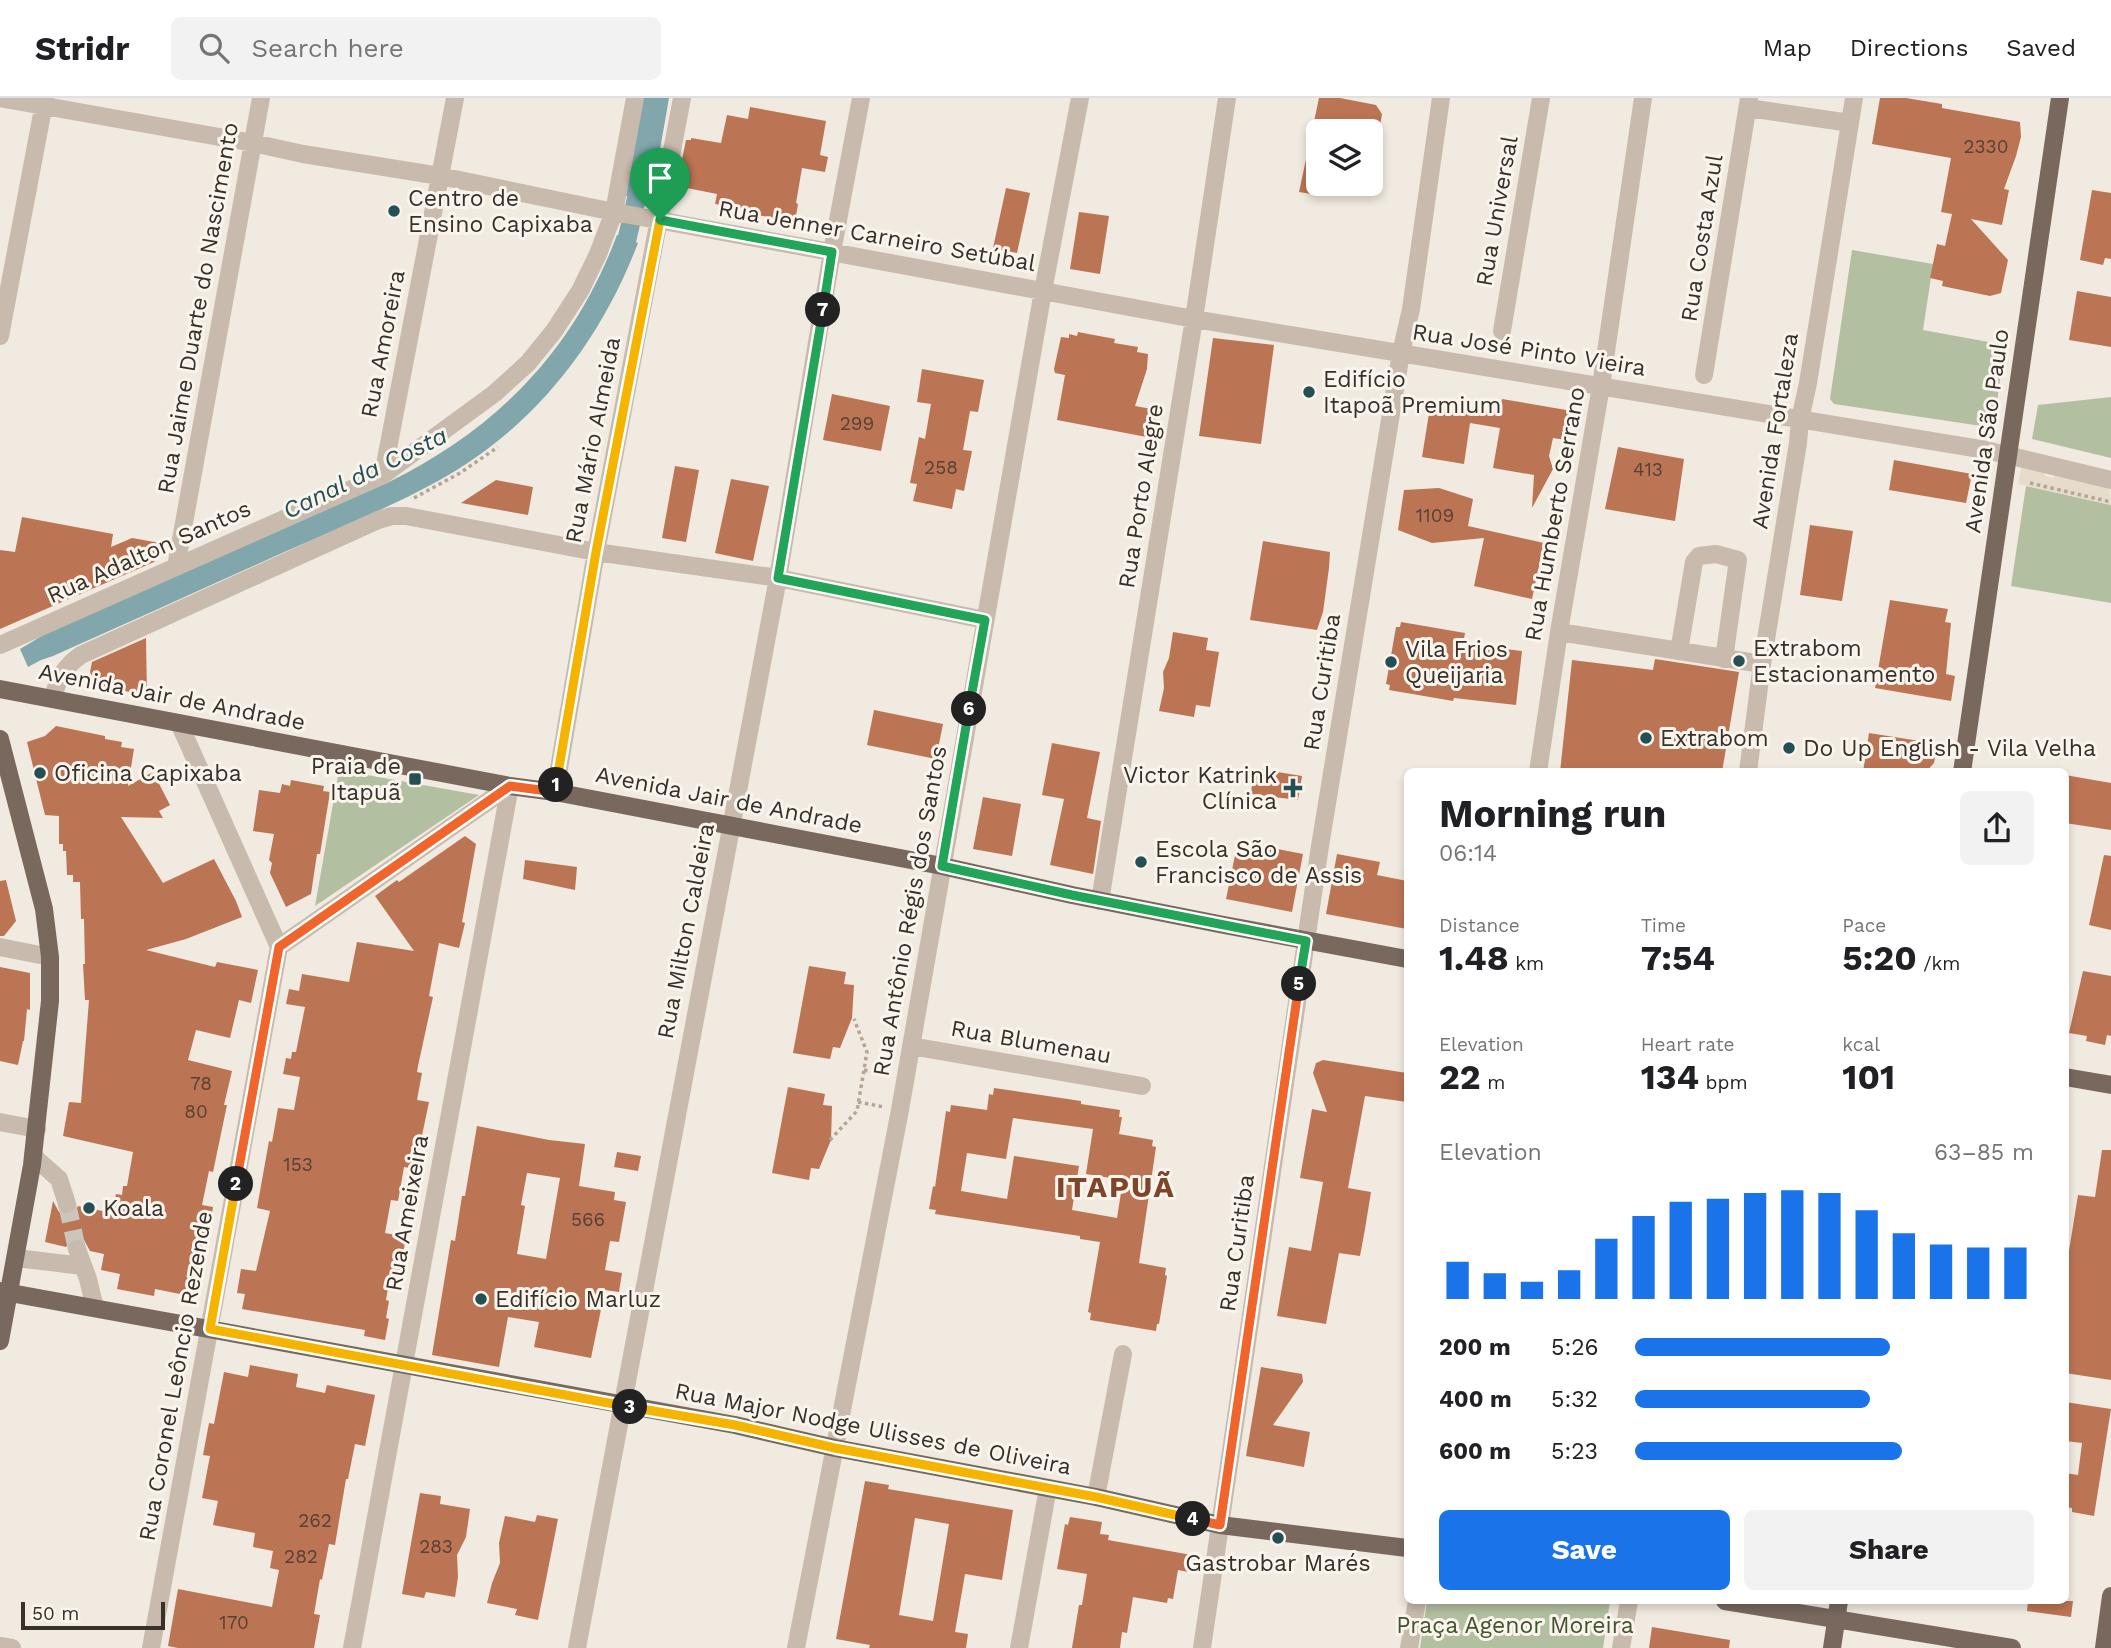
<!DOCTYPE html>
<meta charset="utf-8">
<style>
body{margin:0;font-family:"Work Sans",sans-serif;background:#f2f2f2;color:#202124;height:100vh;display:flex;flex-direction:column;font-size:26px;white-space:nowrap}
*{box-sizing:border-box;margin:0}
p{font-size:23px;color:#757577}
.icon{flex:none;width:38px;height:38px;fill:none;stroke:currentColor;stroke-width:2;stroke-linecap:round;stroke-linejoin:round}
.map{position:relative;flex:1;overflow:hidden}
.drawer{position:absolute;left:1404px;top:670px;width:665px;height:836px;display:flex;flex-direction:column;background:#fff;border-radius:10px;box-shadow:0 4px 10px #0003}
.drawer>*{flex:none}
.tools{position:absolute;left:1306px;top:21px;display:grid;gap:14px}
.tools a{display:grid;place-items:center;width:77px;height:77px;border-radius:10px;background:#fff;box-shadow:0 4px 10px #0003;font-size:35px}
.scale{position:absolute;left:21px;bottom:18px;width:144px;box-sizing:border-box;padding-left:7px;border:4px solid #37302b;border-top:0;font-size:19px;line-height:24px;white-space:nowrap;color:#37302b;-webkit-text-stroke:5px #f9f4ec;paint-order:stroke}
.pin{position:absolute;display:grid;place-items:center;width:60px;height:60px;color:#fff;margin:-72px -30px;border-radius:50% 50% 50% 0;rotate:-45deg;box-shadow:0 0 7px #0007}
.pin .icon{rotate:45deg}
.km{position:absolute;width:35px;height:35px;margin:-18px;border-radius:50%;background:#222;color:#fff;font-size:19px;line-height:35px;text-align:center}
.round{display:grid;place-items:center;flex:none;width:74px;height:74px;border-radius:10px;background:#f2f2f2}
.summary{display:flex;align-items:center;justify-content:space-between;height:119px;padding:0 35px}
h1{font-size:38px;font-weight:700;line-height:52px}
.stats{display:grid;grid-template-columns:repeat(3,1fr);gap:10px;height:119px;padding:7px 35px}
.stats div{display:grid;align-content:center}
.stats b{font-size:35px;font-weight:700}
.stats small{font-size:19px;font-weight:400}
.stats p{font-size:19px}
.chart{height:196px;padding:14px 35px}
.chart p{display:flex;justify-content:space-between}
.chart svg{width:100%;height:126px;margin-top:7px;stroke:#1a73e8;stroke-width:6}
.primary-button{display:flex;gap:14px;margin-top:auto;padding:14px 35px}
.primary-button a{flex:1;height:80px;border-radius:10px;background:#1a73e8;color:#fff;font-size:28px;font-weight:700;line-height:80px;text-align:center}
.primary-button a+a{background:#f2f2f2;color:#202124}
ul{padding:0 35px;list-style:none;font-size:23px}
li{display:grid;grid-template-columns:112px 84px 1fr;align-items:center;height:52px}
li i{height:18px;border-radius:9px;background:#1a73e8}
header{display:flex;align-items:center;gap:42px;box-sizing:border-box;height:98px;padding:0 35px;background:#fff;border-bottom:2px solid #e0e0e0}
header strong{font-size:33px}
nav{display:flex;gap:38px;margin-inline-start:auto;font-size:24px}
.search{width:490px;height:63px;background:#f2f2f2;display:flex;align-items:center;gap:18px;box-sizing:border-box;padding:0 24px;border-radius:10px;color:#757577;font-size:26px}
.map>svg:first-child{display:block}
</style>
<header>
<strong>Stridr</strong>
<div class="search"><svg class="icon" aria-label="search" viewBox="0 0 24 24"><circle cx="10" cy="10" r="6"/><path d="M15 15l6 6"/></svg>Search here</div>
<nav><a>Map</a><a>Directions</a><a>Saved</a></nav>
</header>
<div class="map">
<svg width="2111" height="1550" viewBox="0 0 2111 1550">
<rect width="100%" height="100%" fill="#f1eae0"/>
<path fill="#b3bfa1" d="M1852,152L1933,166L1923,232L2005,247L1994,325L1988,329L1834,306L1830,301Z
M2111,299V360L2032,341L2038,307Z
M2026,388L2111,407V505L2011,488Z
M339,672L479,697L315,808Z
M1427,1503H1610L1603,1550H1420Z"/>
<path fill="#e7dcc9" d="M2022,367L2044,369L2045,378L2053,380L2059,373L2109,386L2111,407L2018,386Z"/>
<path fill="#81a7ac" d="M643,0H669L651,103L626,98Z
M617,137L638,145C600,245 533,331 438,383C391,409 339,430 289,452C211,487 132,523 53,558L41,562L28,569L20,551L45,536L389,384C498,330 574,252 617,137Z"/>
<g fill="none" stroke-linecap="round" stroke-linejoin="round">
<path stroke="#81a7ac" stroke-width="19" d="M618,166L627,141L642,77"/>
</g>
<path fill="#bb7454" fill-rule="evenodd" d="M1319,0H1340L1376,7L1382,16L1380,28L1376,33H1312Z
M1880,0H1906L1942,6V10L2020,24L2021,39L2016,58L2004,91L2009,92L2002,127L1971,121L2008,162L2001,195L1990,198L1942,188L1943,183L1930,180L1937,146L1945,148L1952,116L1941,114L1951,60L1872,46Z
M750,9L826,23L820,57L828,59L825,74L802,70L796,105L798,106L795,124L747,115V111L715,106L717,96L682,89L683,87L677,86L686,42H691V40L721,45L727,17L748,21Z
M1311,38L1318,39V97L1299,94Z
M1006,90L1030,95L1017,155L993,150Z
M2092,92L2111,95V161L2105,160L2103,167L2080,162Z
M1079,114L1109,118L1100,176L1070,171Z
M2077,193L2111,199V249L2069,242Z
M1078,234L1115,241L1114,245L1138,249L1137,254L1148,256L1147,271L1135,308L1157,312L1152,340L1057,322L1065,277L1055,275L1054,271L1061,239L1069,240V236L1077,238Z
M1213,240L1274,247L1261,346L1199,338Z
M922,271L984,282L978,314L970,313L963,352L972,353L964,393L956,391L952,411L913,403L917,386L910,385L919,339L925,341L931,306L917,304Z
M832,296L890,308L881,353L823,342Z
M1502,301L1572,313L1566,342L1553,340L1549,358L1553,371L1532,410L1534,377L1493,370L1500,330L1470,325L1464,366L1422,359L1431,303L1499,314Z
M1618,349L1684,361L1675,423L1605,411Z
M1894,362L1972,376L1966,405L1889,392Z
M675,368L699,372L686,444L662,440Z
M731,381L769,388L753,463L715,455Z
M496,382L533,389L528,417L461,405Z
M1439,390L1473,401L1468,428L1544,445L1532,501L1474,488L1484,440L1432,445L1398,432L1404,392Z
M22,419L113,436L111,449L132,440L160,445L158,459L154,464L0,531V452L15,454Z
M1810,427L1853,433L1842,503L1800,497Z
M1263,443L1330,454L1329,470L1323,514L1317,532L1250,522Z
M1890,502L1948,511L1945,524L1951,525L1946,576L1955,578L1951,603L1875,590Z
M1401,524L1465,535L1463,546L1522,553L1516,607L1454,600L1453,603L1389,592L1390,587L1386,586L1396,529H1400Z
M1173,534L1208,540L1206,552L1219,554L1210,609L1196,607L1194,619L1159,613L1164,590L1163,574L1169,560Z
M146,540L147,598L99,587L95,584L90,574L92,564Z
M1655,561L1739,574L1722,674H1560L1572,562L1653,572Z
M874,612L943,626L936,661L867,647Z
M56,628L105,638V641L122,644L121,649L134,651L128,688L153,674L170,707L159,713L163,720L121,719L163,785L214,761L236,803L242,819L186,841L146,852L215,869L217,864L258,872L251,905L239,902L230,940L196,932L188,962L232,973L224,1007H227L213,1074L209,1073L202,1107L213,1109L208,1142L204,1141L195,1188L192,1187L190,1198L155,1191L154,1198L117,1191L120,1176L101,1172L104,1156L90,1153L84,1142L78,1140L72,1141L66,1149L45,1144L53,1103L59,1114L65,1117L75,1114L78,1108L112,1115L116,1096L122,1097L123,1088H127L133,1054L63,1038L69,1004L81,1005L89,902H85L83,866H85L84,821H81L80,784H73V777H67L66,753H63V746H59V718L45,717L27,644L45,638Z
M1869,635L1932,645L1936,654L1934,665L1926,674H1863Z
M1052,645L1100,654L1087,720L1101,723L1093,776L1050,767L1064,701L1042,697Z
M1254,670L1302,678L1298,702L1251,696Z
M2065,677L2111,685V732L2065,725Z
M291,682L324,688L323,693L330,694L320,756H317L311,796L286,809L270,775L272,765L269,762L274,736L253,733L259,692L280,695L282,686L290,688Z
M983,699L1021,706L1012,758L973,751Z
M465,738L476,746L462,824L465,825L459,850L439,845L429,898L433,899L418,968L417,974L422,975L417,1002L429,1004L415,1071L404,1069L398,1103L391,1102L385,1135L406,1139L400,1173L391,1171L386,1202L389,1203L386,1220L389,1221L385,1242L364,1238L365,1232L242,1211L245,1196L237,1195L241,1171L256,1173L270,1113L257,1110L269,1043L272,1044L278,1010L294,1012L300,979L283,976L286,960L291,961L292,954H296L305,909L286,906L289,891L299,893L302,876L349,884L357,844L414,853L375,798L397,782L399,784Z
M1238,743L1303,756L1292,814L1226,801Z
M1337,756L1380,764L1377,777L1407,783V831L1326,816Z
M2104,757L2111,758V832L2089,827Z
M525,762L577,769L575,792L523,781Z
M6,782L16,823L4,838H0V783Z
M809,868L846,874L844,886L854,887L852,920L840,950L833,949L830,961L793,955Z
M0,869L30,875V912L27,911L24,943H23L18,967L0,963Z
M2083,873L2111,878V938L2107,937L2105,947L2086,943L2087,938L2069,935Z
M1323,962L1407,975V1004L1365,998L1348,1090L1371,1094L1365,1131L1360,1158L1339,1155L1326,1226L1277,1218L1289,1149L1311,1153L1323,1084L1300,1080L1312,1011L1327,1014L1313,975L1316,965Z
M788,989L825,996L823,1007L832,1008L831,1042L819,1071L811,1070L809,1082L772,1075Z
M994,990L1081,1003V1006L1120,1012L1119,1019H1122L1119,1036L1153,1042L1152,1048L1156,1049L1139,1165L1166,1170L1165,1177L1167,1178L1159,1226H1157L1156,1233L1090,1222L1091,1215L1088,1214L1100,1144L1080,1141V1138L935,1116L936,1112L929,1111L933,1088L935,1089L946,1013L950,1014L951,1007L987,1012L989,996L993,997ZM1013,1020L1093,1031L1086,1076L1123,1082L1117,1120L1072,1112L1079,1068L1014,1058L1007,1101L961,1093L967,1055L1006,1061Z
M477,1028L549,1042L585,1046L579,1088L615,1094L614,1102L626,1104L619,1144L610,1143L605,1172L622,1175L619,1194L605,1192L591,1260L534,1249L539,1224L508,1219L499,1269L432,1257L451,1142L455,1143L462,1098H465ZM527,1075L560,1080L546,1161L517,1156L525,1108L521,1107Z
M2102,1052H2111V1282L2065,1275V1178L2078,1097L2095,1099Z
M617,1054L641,1058L638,1073L614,1069Z
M250,1267L298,1276L296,1289L325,1295L327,1287L375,1297L365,1348L355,1346L348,1381H346L335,1447L329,1446L322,1482L320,1481L314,1516L320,1517L314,1550H178L168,1548L178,1491L272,1509L279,1472L270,1470L273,1453L253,1449L255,1435L213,1427L218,1403L202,1400L210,1358L203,1357L209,1325L214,1326L224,1274L248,1279Z
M1261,1269L1302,1276L1303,1284L1273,1327L1310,1334L1304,1369L1246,1358Z
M2065,1304L2111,1311L2094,1418L2072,1414V1410L2065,1409V1375L2078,1377L2082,1345L2065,1343Z
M865,1383L889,1387L888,1391L1013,1412L1002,1482L965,1476L955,1534L968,1536L966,1550H869L870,1547L836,1541ZM915,1420L949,1426L933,1523L899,1517Z
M420,1395L441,1398L440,1406L470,1411L466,1439L457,1457L458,1479L455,1499L426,1494L424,1500L402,1496Z
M537,1417L558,1421L538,1522L515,1517L517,1511L487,1505L492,1485L500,1465L499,1445L505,1418L535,1424Z
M1070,1419L1102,1424L1100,1436L1109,1437L1108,1442L1197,1458L1194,1475L1178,1472L1173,1501L1168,1500L1167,1505L1133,1499L1127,1535L1122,1534L1120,1550H1072L1079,1507H1082L1087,1476L1057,1471L1065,1426L1068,1427Z
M2028,1503H2073L2071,1519L2027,1513Z
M1652,1529L1730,1542L1729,1550H1649Z"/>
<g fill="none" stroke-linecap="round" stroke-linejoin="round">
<path stroke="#ccc5bc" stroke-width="18" stroke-dasharray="18 9" stroke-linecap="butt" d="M67,1106L77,1151"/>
<path stroke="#b4a597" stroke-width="3.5" stroke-dasharray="3.5 3.5" stroke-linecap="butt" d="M2030,385L2111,404
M414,400L460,375L498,349
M864,972L889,977
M858,1004L884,1009
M830,1042L857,1013L867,954L854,921"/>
<path stroke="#c8bbad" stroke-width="18" d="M0,0L253,45L303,56L440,78L614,114L1194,221L1986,352L2111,382
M1748,10L1850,25
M1502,233L1541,0
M0,238L45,0
M1704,277L1749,0
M383,377L455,0
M176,469L261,0
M1559,534L1762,566
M0,547L383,377L495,295L528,265L554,233L580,193L598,156L614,114L635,0
M1679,553L1694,464L1699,458L1716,456L1738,462L1724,561
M53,601C57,581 65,568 81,557L378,422L392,418H406L596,454L778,480L985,522
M1538,674L1559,534L1601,288L1643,0
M1748,674L1762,566L1798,345L1800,322L1808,285L1854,0
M555,694L596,454L682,0
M1100,803L1194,221L1227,0
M0,849L50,859
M279,849L510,688
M911,948L1142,988
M0,1024L37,1031
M33,1058L59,1081L67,1106
M77,1151L88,1181L95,1210
M16,1160L83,1168
M1096,1399L1123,1256
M0,1548L12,1550
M151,1550L279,849L179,625
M352,1550L510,688
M577,1550L778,480L832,154L861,0
M796,1550L900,1012L1043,193L1080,0
M1019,1550L1048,1390
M1202,1550L1320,748L1401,255L1411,211L1441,0
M1409,1550L1417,1503
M1621,1550L1629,1503"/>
<path stroke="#78685d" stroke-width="18" d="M0,591L510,688L555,694L942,768L1072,797L1224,827L1407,861
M0,641L44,811L50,859V903L32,1067L0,1243
M1962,674L2060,0
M2065,979L2111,987
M0,1193L735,1327L835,1350L1096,1399L1220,1427L1407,1450
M1725,1503L2012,1550
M1832,1550L1839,1503
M2104,1550L2111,1498"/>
</g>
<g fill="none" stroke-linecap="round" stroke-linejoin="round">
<defs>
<path id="split-1" d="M556,687L596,454L660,122"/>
<path id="split-2" d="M236,1086L279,849L510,688L555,694L556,687"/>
<path id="split-3" d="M236,1086L210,1231L630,1309"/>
<path id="split-4" d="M630,1309L735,1327L835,1350L1096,1399L1193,1421"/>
<path id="split-5" d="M1193,1421L1220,1427L1299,886"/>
<path id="split-6" d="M969,611L942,768L1072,797L1306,843L1299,886"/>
<path id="split-7" d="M823,212L778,480L985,522L969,611"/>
<path id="split-8" d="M660,122L832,154L823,212"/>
</defs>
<use href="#split-1" stroke="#fff" stroke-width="14"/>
<use href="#split-2" stroke="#fff" stroke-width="14"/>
<use href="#split-3" stroke="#fff" stroke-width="14"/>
<use href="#split-4" stroke="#fff" stroke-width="14"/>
<use href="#split-5" stroke="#fff" stroke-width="14"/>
<use href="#split-6" stroke="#fff" stroke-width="14"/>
<use href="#split-7" stroke="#fff" stroke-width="14"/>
<use href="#split-8" stroke="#fff" stroke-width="14"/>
<use href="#split-1" stroke="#f5b400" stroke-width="9"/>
<use href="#split-2" stroke="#f0652b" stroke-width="9"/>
<use href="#split-3" stroke="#f5b400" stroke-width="9"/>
<use href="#split-4" stroke="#f5b400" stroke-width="9"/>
<use href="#split-5" stroke="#f0652b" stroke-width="9"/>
<use href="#split-6" stroke="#22a559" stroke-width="9"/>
<use href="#split-7" stroke="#22a559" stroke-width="9"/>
<use href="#split-8" stroke="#22a559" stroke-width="9"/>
</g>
<g fill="#244f55" stroke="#f9f4ec" stroke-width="2.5">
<circle cx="394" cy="113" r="7"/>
<circle cx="1309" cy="294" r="7"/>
<circle cx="1739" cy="563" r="7"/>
<circle cx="1391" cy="564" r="7"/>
<circle cx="1646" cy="640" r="7"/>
<circle cx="1789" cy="650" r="7"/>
<circle cx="40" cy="675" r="7"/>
<rect x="408" y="674" width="14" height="14" rx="3.5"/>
<path d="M1289.5 679.5h7v7h7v7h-7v7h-7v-7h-7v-7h7z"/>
<circle cx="1141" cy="764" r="7"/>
<circle cx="89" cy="1110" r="7"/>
<circle cx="481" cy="1201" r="7"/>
<circle cx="1278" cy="1440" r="7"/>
</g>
<g text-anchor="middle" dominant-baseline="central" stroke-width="6" stroke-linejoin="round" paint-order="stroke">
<g font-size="19" fill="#584135">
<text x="1986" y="48">2330</text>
<text x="857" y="325">299</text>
<text x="941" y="369">258</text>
<text x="1648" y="371">413</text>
<text x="1435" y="417">1109</text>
<text x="201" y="985">78</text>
<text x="196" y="1013">80</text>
<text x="298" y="1066">153</text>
<text x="588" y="1121">566</text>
<text x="315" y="1422">262</text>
<text x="436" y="1448">283</text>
<text x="301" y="1458">282</text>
<text x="234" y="1524">170</text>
</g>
<g font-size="23" fill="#37302b" stroke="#f9f4ec" text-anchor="start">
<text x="408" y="100">Centro de<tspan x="408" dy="26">Ensino Capixaba</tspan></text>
<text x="1323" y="281">Edifício<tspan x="1323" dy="26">Itapoã Premium</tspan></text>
<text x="1753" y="550">Extrabom<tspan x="1753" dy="26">Estacionamento</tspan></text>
<text x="1405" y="551">Vila Frios<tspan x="1405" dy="26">Queijaria</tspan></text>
<text x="1660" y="640">Extrabom</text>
<text x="1803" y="650">Do Up English - Vila Velha</text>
<text x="401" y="668" text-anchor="end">Praia de<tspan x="401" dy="26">Itapuã</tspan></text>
<text x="54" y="675">Oficina Capixaba</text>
<text x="1277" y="677" text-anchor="end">Victor Katrink<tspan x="1277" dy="26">Clínica</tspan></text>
<text x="1155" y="751">Escola São<tspan x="1155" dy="26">Francisco de Assis</tspan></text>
<text x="103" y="1110">Koala</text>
<text x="495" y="1201">Edifício Marluz</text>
<text x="1278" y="1465" text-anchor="middle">Gastrobar Marés</text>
</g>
<g font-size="23" fill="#37302b" stroke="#f9f4ec">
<text transform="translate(1497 113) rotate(-80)">Rua Universal</text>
<text transform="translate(877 138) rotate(10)">Rua Jenner Carneiro Setúbal</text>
<text transform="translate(1702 140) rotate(-81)">Rua Costa Azul</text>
<text transform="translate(198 210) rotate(-80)">Rua Jaime Duarte do Nascimento</text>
<text transform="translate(383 246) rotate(-79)">Rua Amoreira</text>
<text transform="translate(1529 252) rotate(9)">Rua José Pinto Vieira</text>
<text transform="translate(1775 333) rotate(-81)">Avenida Fortaleza</text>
<text transform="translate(1987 333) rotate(-82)">Avenida São Paulo</text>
<text transform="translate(593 342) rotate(-79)">Rua Mário Almeida</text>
<text transform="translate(1141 398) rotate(-81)">Rua Porto Alegre</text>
<text transform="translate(1555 416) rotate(-80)">Rua Humberto Serrano</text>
<text transform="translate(149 454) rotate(-24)">Rua Adalton Santos</text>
<text transform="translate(1322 584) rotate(-81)">Rua Curitiba</text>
<text transform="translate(172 599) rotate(11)">Avenida Jair de Andrade</text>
<text transform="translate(729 702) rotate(11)">Avenida Jair de Andrade</text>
<text transform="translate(910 813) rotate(-80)">Rua Antônio Régis dos Santos</text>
<text transform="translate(686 833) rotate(-79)">Rua Milton Caldeira</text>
<text transform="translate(1031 944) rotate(10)">Rua Blumenau</text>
<text transform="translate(407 1115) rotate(-80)">Rua Ameixeira</text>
<text transform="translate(1237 1145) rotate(-82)">Rua Curitiba</text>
<text transform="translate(176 1278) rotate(-80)">Rua Coronel Leôncio Rezende</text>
<text transform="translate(873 1331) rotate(11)">Rua Major Nodge Ulisses de Oliveira</text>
</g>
<g font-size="23" fill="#445331" stroke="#f9f4ec">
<text x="1515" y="1527">Praça Agenor Moreira</text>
</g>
<g font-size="24" font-style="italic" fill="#244f55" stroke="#f9f4ec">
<text transform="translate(365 375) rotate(-26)">Canal da Costa</text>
</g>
<g font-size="30" font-weight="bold" letter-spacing="2" fill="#7f452b" stroke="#f9f4ec">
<text x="1116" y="1088">ITAPUÃ</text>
</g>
</g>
</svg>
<div class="tools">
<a><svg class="icon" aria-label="layers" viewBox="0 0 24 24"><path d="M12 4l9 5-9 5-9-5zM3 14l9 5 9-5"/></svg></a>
</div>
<div class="scale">50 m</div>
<div class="pin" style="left:660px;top:122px;background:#1e9e55"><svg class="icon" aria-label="arrive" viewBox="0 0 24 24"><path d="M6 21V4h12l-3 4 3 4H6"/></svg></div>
<b class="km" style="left:556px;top:687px">1</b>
<b class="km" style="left:236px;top:1086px">2</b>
<b class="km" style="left:630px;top:1309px">3</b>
<b class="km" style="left:1193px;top:1421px">4</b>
<b class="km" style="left:1299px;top:886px">5</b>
<b class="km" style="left:969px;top:611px">6</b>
<b class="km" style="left:823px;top:212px">7</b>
<section class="drawer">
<div class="summary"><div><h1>Morning run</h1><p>06:14</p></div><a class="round"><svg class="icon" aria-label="share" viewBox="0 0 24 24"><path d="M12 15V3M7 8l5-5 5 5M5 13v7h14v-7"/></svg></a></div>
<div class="stats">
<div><p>Distance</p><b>1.48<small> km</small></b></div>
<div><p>Time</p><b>7:54</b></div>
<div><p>Pace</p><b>5:20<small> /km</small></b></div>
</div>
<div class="stats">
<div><p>Elevation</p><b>22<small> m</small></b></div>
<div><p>Heart rate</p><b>134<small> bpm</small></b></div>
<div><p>kcal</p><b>101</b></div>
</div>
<div class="chart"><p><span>Elevation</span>63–85 m</p>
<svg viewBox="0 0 160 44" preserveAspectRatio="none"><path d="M5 44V31M15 44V35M25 44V38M35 44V34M45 44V23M55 44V15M65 44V10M75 44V9M85 44V7M95 44V6M105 44V7M115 44V13M125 44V21M135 44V25M145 44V26M155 44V26"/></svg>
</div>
<ul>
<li><b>200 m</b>5:26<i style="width:64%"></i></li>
<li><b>400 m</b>5:32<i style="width:59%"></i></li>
<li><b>600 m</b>5:23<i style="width:67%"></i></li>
</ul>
<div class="primary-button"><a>Save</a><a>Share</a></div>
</section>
</div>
